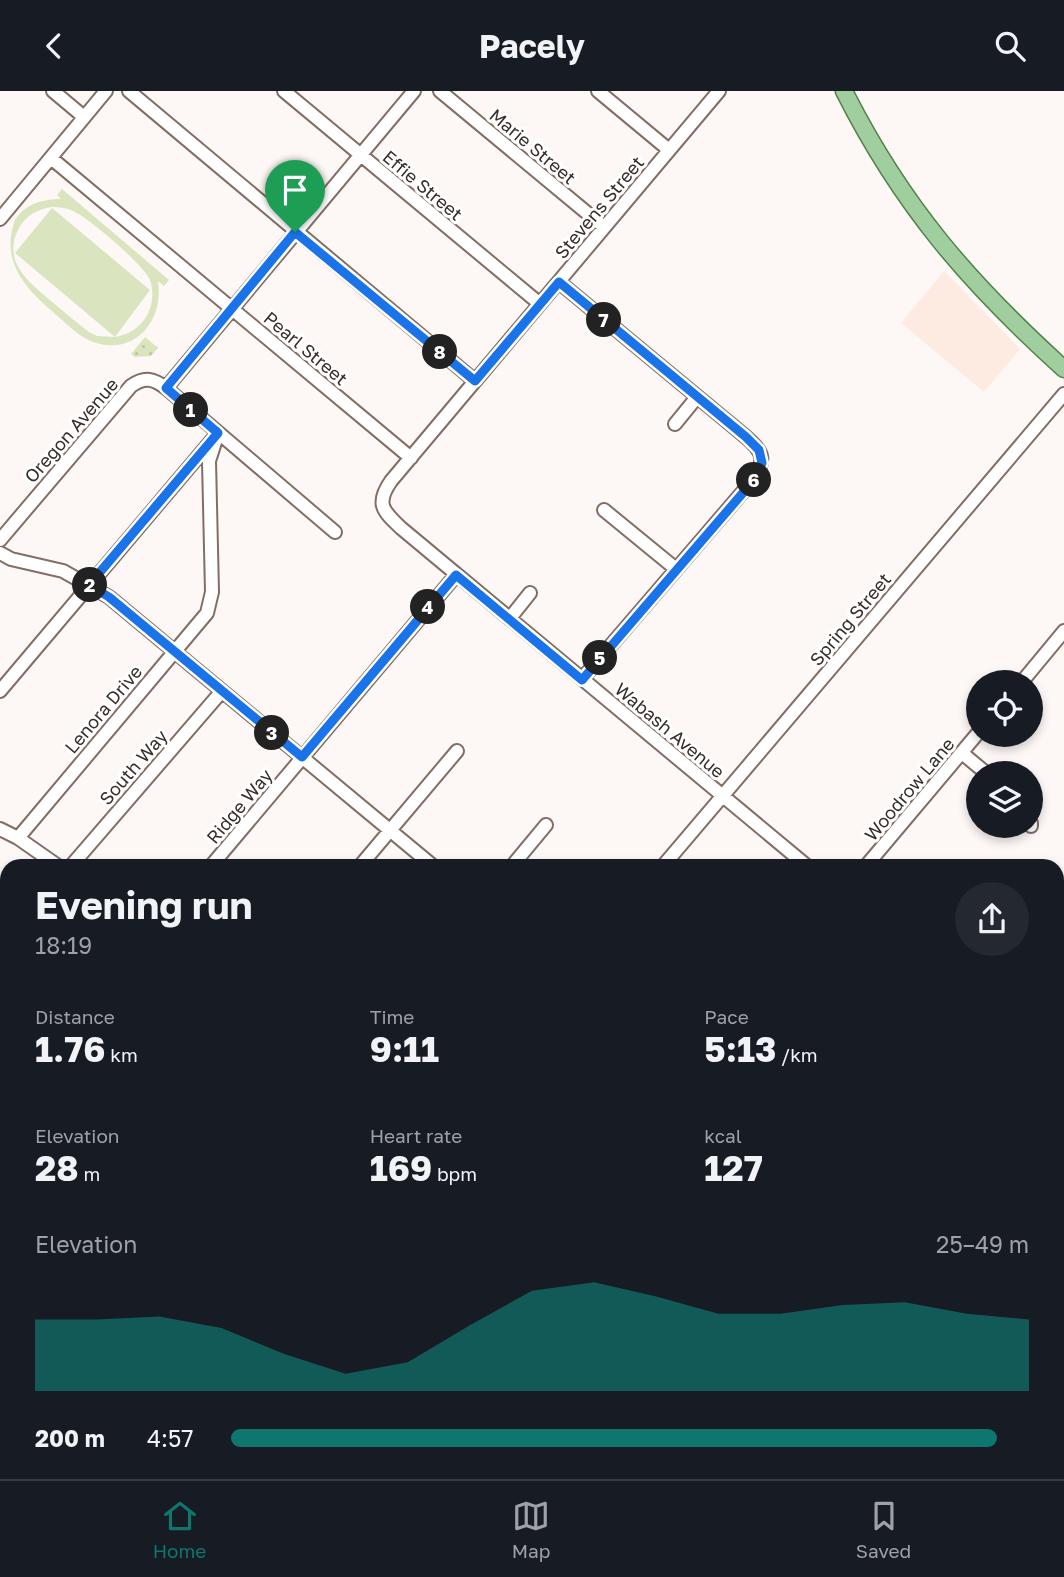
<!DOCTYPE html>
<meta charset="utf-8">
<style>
body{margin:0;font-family:"Golos Text",sans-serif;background:#242831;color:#f1f3f6;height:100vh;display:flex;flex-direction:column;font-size:26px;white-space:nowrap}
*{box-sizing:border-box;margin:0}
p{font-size:23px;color:#9ea1a6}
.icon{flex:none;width:38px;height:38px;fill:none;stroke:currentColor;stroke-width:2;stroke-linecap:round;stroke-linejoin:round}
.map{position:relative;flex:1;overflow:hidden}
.sheet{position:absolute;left:0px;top:768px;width:1064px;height:621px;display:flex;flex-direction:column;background:#171b24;border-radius:21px 21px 0 0;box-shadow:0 4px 10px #0003}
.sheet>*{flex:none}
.fabs{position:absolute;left:966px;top:579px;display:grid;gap:14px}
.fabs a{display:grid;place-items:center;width:77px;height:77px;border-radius:50%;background:#171b24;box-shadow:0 4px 10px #0003;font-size:35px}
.pin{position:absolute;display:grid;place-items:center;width:60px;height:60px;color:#fff;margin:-72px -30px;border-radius:50% 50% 50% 0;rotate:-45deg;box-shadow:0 0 7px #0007}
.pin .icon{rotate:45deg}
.km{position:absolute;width:35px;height:35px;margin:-18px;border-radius:50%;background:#222;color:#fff;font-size:19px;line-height:35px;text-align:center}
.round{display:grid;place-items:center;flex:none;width:74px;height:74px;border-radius:37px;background:#242831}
.summary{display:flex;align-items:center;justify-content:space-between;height:119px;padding:0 35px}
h1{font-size:38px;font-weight:700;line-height:52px}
.stats{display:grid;grid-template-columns:repeat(3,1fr);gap:10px;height:119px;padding:7px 35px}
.stats div{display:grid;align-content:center}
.stats b{font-size:35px;font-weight:700}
.stats small{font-size:19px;font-weight:400}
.stats p{font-size:19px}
.chart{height:196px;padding:14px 35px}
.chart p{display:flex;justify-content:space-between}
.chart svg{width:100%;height:126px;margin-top:7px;fill:#0f766e;opacity:.7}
ul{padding:0 35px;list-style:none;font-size:23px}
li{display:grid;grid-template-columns:112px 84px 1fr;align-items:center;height:52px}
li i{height:18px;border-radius:9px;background:#0f766e}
header{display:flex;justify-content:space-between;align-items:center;height:91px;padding:0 35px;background:#171b24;font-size:32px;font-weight:700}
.tab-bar{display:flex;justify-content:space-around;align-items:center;height:98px;border-top:2px solid #363941;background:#171b24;font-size:19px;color:#9ea1a6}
.tab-bar a{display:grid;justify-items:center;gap:4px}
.tab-bar .on{color:#0f766e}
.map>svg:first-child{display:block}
</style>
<header><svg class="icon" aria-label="back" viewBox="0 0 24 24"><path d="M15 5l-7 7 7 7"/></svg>Pacely<svg class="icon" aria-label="search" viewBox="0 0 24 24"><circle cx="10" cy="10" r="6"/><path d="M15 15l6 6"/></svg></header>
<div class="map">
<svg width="1064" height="1388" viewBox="0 0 1064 1388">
<defs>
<pattern id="park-dots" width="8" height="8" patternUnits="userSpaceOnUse" patternTransform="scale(1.75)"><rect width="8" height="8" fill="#dae5c0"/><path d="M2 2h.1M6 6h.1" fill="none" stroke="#bcc5a5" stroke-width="1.8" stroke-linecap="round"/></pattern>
</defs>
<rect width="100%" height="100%" fill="#fdf8f5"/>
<path fill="#fdebe1" d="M944,180L1020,258L984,301L901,232Z"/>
<path fill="url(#park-dots)" d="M145,246L158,257L151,265L135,266L131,263Z
M169,1382H462L467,1387L164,1388Z"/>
<path fill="#dae5c0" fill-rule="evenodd" d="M62,98L169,189L164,195L158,190C164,228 137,264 96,252C79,247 66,232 53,221C25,197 0,170 15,129C25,113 43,108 61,108L57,104ZM52,116C59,116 67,117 73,120C89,127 144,174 150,189C154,201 153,215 146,226C139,237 128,244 115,246L150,199L52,117L15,162L115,246L97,245L89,241C76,231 64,221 51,210C30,192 2,171 18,139C25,125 37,118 52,116Z"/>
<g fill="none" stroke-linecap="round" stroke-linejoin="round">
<defs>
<path id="minor" d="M53,0L84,26
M129,0L475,290
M284,0L540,213
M440,0L604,136
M598,0L669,59
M719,0L391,390C375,413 383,420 401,437L807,775
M51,67L411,367
M0,128L106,0
M559,191L746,346C764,362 766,368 753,389L582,588
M166,297L414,0
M675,333L697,306
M604,419L676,478
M0,449L131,295C145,285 154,288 166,297L335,441
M0,462L11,468L63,480L109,506L433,775
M510,527L530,502
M1021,592L1064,540
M0,600L213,348
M962,662L986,682
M1031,732V735
M0,738L18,747L58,775
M18,747L207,522L212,501L209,370L218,342
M71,775L222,600
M211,775L456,484
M360,775L457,660
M512,775L546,734
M663,775L1064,303
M866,775L978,642
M1057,982L1064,988
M0,1105L7,1097
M1057,1174L1064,1166
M1057,1295L1064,1301
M0,1329L7,1334
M1057,1340L1064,1332
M66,1382L72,1388
M815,1382L822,1388
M148,1388L153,1382
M878,1388L882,1382
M1019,1388L1023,1382"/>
<path id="major" d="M844,0C902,115 969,192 1064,278
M1057,1073L1064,1064
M792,1388L796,1382"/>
</defs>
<use href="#minor" stroke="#846e64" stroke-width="16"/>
<use href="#major" stroke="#52814c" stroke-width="19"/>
<use href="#minor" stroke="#fff" stroke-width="12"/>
<use href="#major" stroke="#a0ce9f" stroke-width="16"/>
</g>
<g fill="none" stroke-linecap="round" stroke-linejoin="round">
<defs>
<path id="route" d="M295,141L475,290L559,191L746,346L759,359L762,372L754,389L582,589L456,484L302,666L109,506L89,494L218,342L166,297Z"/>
</defs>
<use href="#route" stroke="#fff" stroke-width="14"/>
<use href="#route" stroke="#1a73e8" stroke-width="9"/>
</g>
<g text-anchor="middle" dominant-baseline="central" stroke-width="6" stroke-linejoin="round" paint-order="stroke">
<g font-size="18" fill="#372e29" stroke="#fff">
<text transform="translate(533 55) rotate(40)">Marie Street</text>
<text transform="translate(423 94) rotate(40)">Effie Street</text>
<text transform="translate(599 116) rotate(-50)">Stevens Street</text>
<text transform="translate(306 257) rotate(40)">Pearl Street</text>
<text transform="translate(71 339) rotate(-49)">Oregon Avenue</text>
<text transform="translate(850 528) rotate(-50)">Spring Street</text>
<text transform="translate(103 618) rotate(-50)">Lenora Drive</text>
<text transform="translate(670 639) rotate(40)">Wabash Avenue</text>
<text transform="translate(133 676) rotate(-49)">South Way</text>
<text transform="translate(909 698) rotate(-50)">Woodrow Lane</text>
<text transform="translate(239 715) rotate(-50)">Ridge Way</text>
</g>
</g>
</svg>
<div class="fabs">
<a><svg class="icon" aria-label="locate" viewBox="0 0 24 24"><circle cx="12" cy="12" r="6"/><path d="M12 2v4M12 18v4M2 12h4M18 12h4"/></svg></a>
<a><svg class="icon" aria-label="layers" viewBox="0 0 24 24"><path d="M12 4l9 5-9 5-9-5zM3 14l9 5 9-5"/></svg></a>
</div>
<div class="pin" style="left:295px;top:141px;background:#1e9e55"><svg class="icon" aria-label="arrive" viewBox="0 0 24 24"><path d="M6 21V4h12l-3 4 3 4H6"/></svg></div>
<b class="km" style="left:191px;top:319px">1</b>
<b class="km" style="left:90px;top:494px">2</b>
<b class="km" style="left:272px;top:642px">3</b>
<b class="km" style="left:428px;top:516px">4</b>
<b class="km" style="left:600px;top:567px">5</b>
<b class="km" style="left:754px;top:389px">6</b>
<b class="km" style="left:604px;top:229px">7</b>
<b class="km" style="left:440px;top:261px">8</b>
<section class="sheet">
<div class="summary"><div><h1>Evening run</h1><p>18:19</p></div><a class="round"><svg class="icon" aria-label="share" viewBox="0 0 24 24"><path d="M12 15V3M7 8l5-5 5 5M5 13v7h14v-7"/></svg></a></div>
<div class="stats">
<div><p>Distance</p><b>1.76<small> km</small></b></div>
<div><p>Time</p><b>9:11</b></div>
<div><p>Pace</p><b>5:13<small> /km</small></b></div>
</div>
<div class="stats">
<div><p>Elevation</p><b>28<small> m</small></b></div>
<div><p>Heart rate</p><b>169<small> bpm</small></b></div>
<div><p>kcal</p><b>127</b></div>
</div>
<div class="chart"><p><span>Elevation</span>25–49 m</p>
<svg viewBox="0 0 160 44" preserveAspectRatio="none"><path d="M0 44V19L10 19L20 18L30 22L40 31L50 38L60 34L70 21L80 9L90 6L100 11L110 17L120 17L130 14L140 13L150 17L160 19V44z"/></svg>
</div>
<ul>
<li><b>200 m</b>4:57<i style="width:96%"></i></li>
</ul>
</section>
</div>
<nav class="tab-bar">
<a class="on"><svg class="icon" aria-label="home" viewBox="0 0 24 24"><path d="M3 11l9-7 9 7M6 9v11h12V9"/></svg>Home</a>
<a><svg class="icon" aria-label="map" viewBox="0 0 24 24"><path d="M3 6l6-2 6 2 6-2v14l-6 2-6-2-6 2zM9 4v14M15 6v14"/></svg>Map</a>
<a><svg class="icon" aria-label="saved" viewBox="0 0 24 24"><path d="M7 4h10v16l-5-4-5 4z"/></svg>Saved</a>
</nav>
